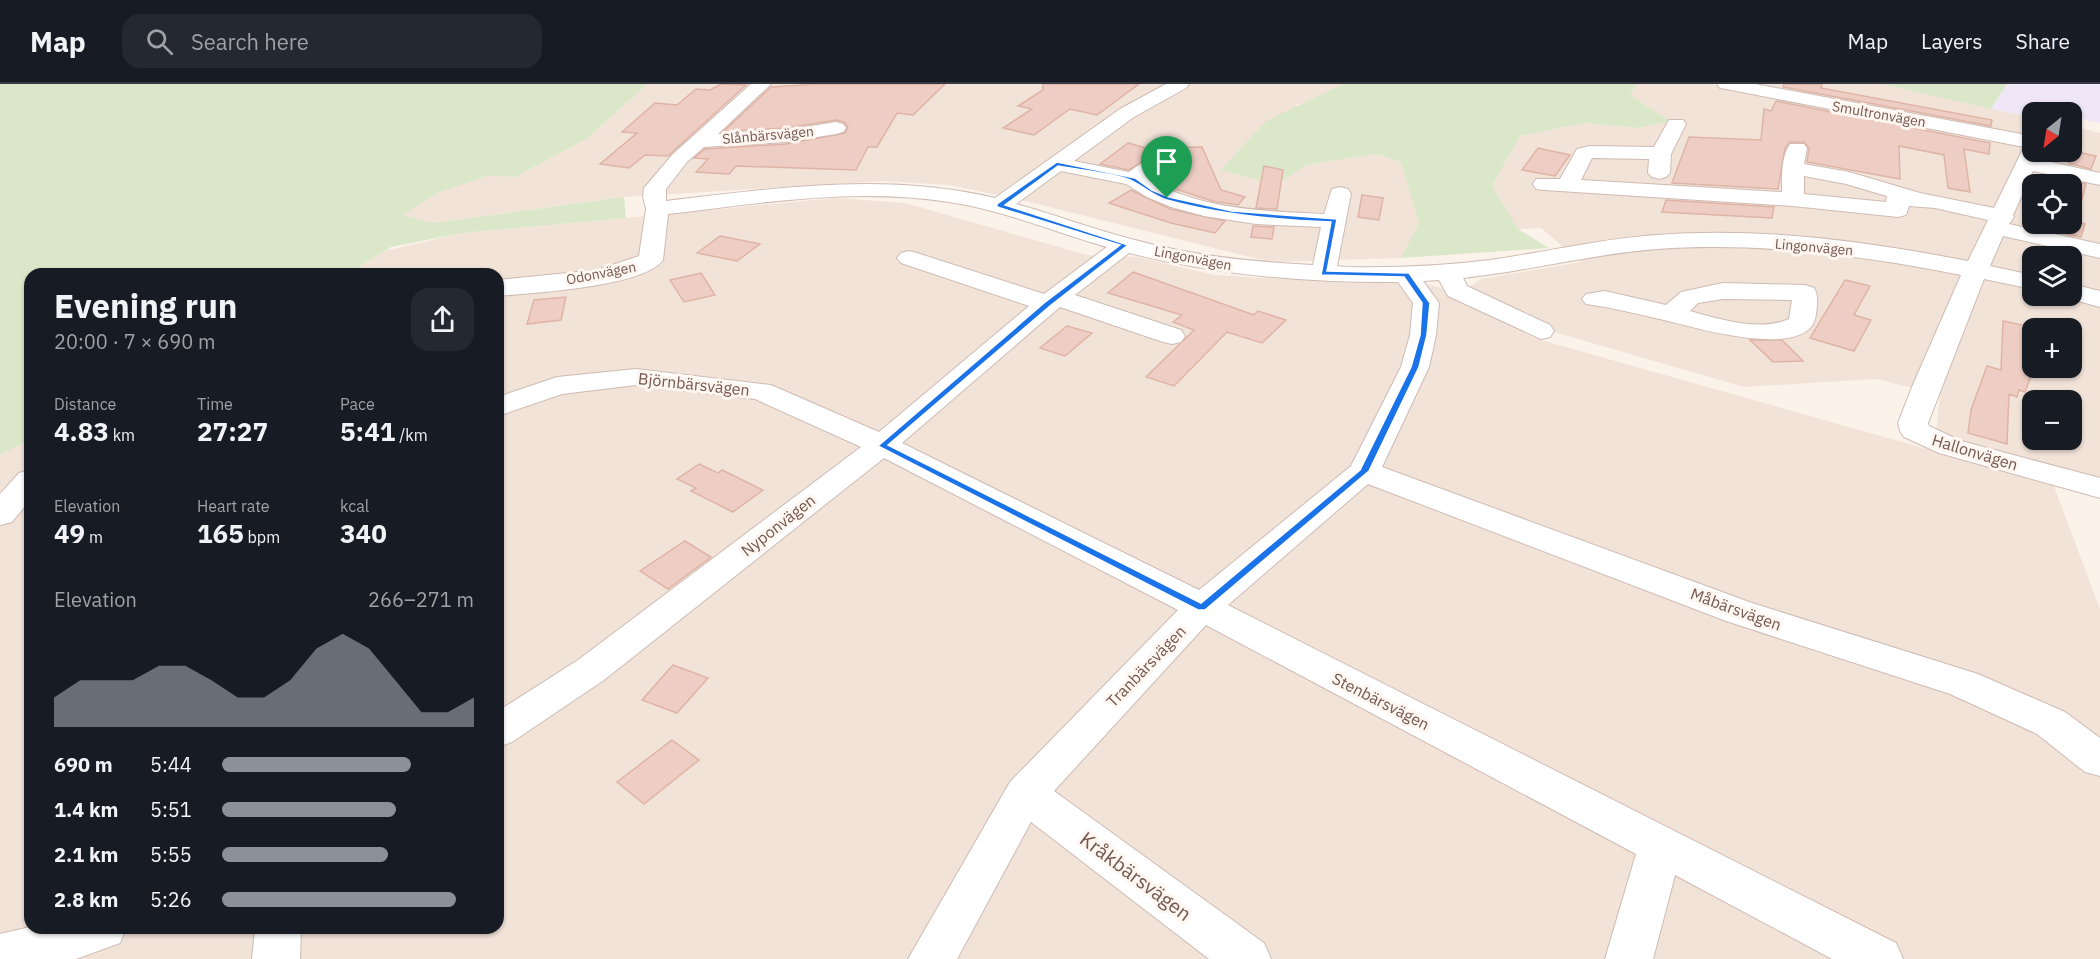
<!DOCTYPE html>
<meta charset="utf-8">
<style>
body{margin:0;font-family:"IBM Plex Sans",sans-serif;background:#242831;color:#f1f3f6;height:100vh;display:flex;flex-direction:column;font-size:22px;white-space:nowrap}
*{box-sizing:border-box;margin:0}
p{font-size:20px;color:#9ea1a6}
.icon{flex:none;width:33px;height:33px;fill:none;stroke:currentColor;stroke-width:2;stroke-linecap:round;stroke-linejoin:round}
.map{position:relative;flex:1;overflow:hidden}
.side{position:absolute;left:24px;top:184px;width:480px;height:666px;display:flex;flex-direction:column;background:#171b24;border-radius:18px;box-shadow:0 2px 4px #0004}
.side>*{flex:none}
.needle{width:39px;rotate:210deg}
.controls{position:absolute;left:2022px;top:18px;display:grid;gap:12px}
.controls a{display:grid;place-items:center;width:60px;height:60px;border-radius:12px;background:#171b24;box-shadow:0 2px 4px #0004;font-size:30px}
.pin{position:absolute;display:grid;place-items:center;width:51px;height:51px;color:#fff;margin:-62px -26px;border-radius:50% 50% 50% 0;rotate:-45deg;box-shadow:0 0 6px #0007}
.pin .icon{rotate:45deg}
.round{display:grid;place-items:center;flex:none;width:63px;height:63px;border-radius:18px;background:#242831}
.overview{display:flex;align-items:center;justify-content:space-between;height:102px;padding:0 30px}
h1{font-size:33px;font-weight:700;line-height:45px}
.stats{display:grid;grid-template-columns:repeat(3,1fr);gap:9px;height:102px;padding:6px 30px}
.stats div{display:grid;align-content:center}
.stats b{font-size:26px;font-weight:700}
.stats small{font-size:16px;font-weight:400}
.stats p{font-size:16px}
.chart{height:168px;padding:12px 30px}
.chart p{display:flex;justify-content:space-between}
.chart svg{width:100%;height:108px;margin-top:6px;fill:#8c9099;opacity:.7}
ul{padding:0 30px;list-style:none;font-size:20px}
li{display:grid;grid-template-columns:96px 72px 1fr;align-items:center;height:45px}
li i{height:15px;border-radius:8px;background:#8c9099}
header{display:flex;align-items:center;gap:36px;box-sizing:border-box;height:84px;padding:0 30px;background:#171b24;border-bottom:2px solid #363941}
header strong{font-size:28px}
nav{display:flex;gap:33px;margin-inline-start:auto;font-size:21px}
.search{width:420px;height:54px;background:#242831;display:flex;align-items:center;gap:15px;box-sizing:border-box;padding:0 21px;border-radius:18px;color:#9ea1a6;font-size:22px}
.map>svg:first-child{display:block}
</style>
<header>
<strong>Map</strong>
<div class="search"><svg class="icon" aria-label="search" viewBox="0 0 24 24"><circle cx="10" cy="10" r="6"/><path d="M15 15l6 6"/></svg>Search here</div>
<nav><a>Map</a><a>Layers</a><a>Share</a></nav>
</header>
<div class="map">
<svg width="2100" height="875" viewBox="0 0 2100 875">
<rect width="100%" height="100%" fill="#fbf2ea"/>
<path fill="#f2e3d9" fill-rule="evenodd" d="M647,0H1343L1316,14L1296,21L1276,101L1306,81L1374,70L1401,78L1420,140L1401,174L1270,178L1017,115L949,101L882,97L624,113L433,139L401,131L438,109L487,92L515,93L588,54Z
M1636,0H1882L2032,33V68H2072V42L2100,49V414L2054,402L2100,525V875H0V371L30,356V844H498V190H348L385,167L462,149L626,134L836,114L905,119L1087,171L1138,173L1214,191L1348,199L1414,196L1440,204L1534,254L1934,367L1940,311L1877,295L1744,303L1547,246L1468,204L1481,195L1581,178L1541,144L1518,145L1492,102L1520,52L1584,39L1639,44L1669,37L1629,11ZM2032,100H2072V140H2032ZM2032,172H2072V212H2032ZM2032,244H2072V284H2032ZM2032,316H2072V356H2032Z"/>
<path fill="#efe6f8" d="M2007,0H2100V39L2072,33V28H2050L2035,25L2032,33L1991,25Z"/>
<path fill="#dae8c9" d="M0,0H647L588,54L515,93L487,92L438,109L402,131L433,139L624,113L626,134L462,149L391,163L348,190H30V356L0,371Z
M1343,0H1636L1630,11L1670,37L1639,44L1584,39L1520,52L1492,102L1518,145L1549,164L1401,174L1419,139L1401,78L1375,70L1306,81L1276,101L1221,86L1266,37Z
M1882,0H2007L1991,25Z"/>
<path fill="#eecec4" stroke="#dfb3a5" stroke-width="1.5" d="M721,0L746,1L668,72L645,71L629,84L600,80L637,49L622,48L655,19L677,21L696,5L710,6Z
M817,0H945L913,31L897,29L877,63H868L856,86L736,82L729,90L696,88L708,75L694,74L705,65L786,60L845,49L848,43L844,38L836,36L786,44L724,47L771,3Z
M1043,0H1139L1097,31L1070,25L1034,51L1003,44L1032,25L1018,22L1043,6Z
M1784,0H1822L1821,4L1992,36L1991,42L1783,3Z
M1776,17L1990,59L1989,70L1964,65L1970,108L1948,104L1944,71L1899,62L1900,95L1807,78L1809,64L1804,58H1790L1785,64L1778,105L1672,99L1689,53L1761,56L1764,25L1771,27Z
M1128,59L1146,64L1202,63L1221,106L1245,113L1238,121L1212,117L1170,103L1152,95L1169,80L1165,72L1150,73L1129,86L1100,80Z
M1538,64L1570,71L1555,92L1522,86Z
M2073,67L2096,72L2091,85L2068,79Z
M1264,82L1283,86L1277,125L1256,124Z
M2062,95L2086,100L2076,137L2085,140L2081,153L2044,145L2046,140H2072V100H2061Z
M1131,106L1170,125L1225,137L1215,149L1171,139L1109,119Z
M1362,111L1383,114L1379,136L1358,133Z
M1666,116L1774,123L1772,134L1662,128Z
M1253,142L1274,143L1272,155L1251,153Z
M720,152L760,160L737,177L697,169Z
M2037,162L2075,171L2072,180V172H2033Z
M1133,188L1254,231L1258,227L1286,236L1262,259L1227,248L1174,302L1146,293L1194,246L1173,238L1182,231L1108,209Z
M701,189L715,211L684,218L670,196Z
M1845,196L1870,202L1854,231L1871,236L1854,267L1810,254Z
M566,213L561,236L527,240L534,216Z
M2003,237L2036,244H2032L2034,284L2025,308L2019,306L2017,313L2009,310L2007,360L1968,349L1971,326L1987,282L2001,286Z
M1067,242L1092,249L1065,272L1040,264Z
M1750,256H1782L1803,277L1773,278Z
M699,380L718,389L722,386L763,406L733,428L691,407L696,404L677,395Z
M685,457L711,473L668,505L640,487Z
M673,581L708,594L677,629L642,616Z
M672,656L699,676L644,720L617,698Z"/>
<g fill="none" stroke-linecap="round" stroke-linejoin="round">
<defs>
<path id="street" d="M751,0H771L718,50L786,46L836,38L843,40L846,44L843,48L836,50L786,58L704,63L687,78L666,105V117C776,104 885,88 995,114L1120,25L1166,0H1189L1186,4L1134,33L1074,77L1129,88C1141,80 1151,70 1165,74L1168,78L1148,95C1202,126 1264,127 1324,130L1332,105L1340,103L1348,105L1351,110L1337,182L1346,183C1394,184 1442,182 1490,176C1546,168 1601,155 1656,151C1761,143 1865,157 1968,177L1988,136L1935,124L1909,122L1906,131L1898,133L1793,122L1544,106L1536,105L1533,100L1536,95H1560L1577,65L1589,62L1654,63L1669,36H1683L1686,40L1671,70L1670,89L1666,93L1659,95L1652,93L1648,89L1649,75L1592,74L1581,96L1782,108C1782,92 1781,73 1790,60H1804L1807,64L1804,80L1849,88L1920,109L1994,124L2024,63L1726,5L1720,4L1717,0H1755L2032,52V68H2042L2038,75L2100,89V101L2033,87L2013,131L2014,133L2009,140L2100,160V174L2003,152L1990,182L2032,191V205L1984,195L1928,339L1929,342L1961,357L2100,394V414L1939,369L1904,353L1900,347L1898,339L1912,303L1961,191C1861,171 1759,158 1657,165C1592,170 1528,187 1463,194L1467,202L1550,241L1554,247L1550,253L1541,255L1448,212L1439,196L1423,197L1439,219L1436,251L1429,283L1382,383L1752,519L1978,590L2065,628L2100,654V692L2085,688L2037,650L1950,610L1726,537L1368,400L1228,521L1896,859L1903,875H1832L1675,791L1653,875H1605L1636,770L1206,541L1054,707L1264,859L1271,875H1209L1031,738L957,875H908L1010,698L1178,526L884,374L604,596L512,658L498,663V627L578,576L861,363L755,315L636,301L562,310L498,332V313L557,293L636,285L771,301L879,348L1029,222L901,179L897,174L901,169L909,167L917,169L1044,210L1107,163C1054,148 1003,126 949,118C856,103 761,119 668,130L663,176C644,203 531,209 498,212V196L597,186L639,172L646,125L643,113L644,104L673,70ZM1061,87L1126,100L1147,113L1171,123L1204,132L1256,140L1321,143L1313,181C1253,178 1192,172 1135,156C1095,146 1056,131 1016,120ZM1804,92L1846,100L1887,112L1886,118L1804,110ZM1129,169C1217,191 1308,199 1398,198L1413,219L1410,251L1401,283L1351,382L1199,506L902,359L1060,223L1163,258L1172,260L1181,258L1185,252L1181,246L1075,211Z
M1723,199L1805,201L1814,204C1819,212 1817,221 1816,230C1812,278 1696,244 1668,237C1647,232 1626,227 1605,223L1586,220L1582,215L1586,210L1605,207L1666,221L1681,208ZM1723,215L1792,216L1789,235C1760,248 1719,235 1690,227L1698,219Z
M2072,200L2100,207V223L2063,213L2062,212H2072Z
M30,386V416L12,438L0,441V410L19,389Z
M30,843V844H126L120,859L76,875H0V850Z
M255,844H301L300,875H252Z"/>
</defs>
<use href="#street" stroke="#cebbb3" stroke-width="2"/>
<use href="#street" fill="#fff" fill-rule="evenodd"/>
</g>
<path fill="#1a73e8" stroke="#fff" stroke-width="1.5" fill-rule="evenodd" d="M1057,78L1135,94L1152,106L1169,113L1232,127L1337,135L1327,187L1409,189L1430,219L1427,251L1419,283L1369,387L1205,526H1198L878,362L1044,219L1120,161L997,123V120ZM1058,82C1078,86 1112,89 1130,96C1143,102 1153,112 1167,116C1221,131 1275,136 1331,138L1321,191L1404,193L1422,219L1420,251L1411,283L1360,386L1201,519L888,361L1050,222L1128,161L1005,121Z"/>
<g text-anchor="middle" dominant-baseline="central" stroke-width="6" stroke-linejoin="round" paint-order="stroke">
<g font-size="14" fill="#74574f" stroke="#fef6f0">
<text transform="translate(1879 30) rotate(10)">Smultronvägen</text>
<text transform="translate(768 51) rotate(-5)">Slånbärsvägen</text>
<text transform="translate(1814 163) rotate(5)">Lingonvägen</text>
<text transform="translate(1193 174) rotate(11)">Lingonvägen</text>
<text transform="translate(601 189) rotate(-11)">Odonvägen</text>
</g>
<g font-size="16" fill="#74574f" stroke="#fef6f0">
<text transform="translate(694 300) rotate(6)">Björnbärsvägen</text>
<text transform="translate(1975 368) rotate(17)">Hallonvägen</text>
<text transform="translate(778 441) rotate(-38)">Nyponvägen</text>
<text transform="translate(1736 525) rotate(20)">Måbärsvägen</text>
<text transform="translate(1146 582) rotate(-46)">Tranbärsvägen</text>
<text transform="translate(1381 617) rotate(27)">Stenbärsvägen</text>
</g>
<g font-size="20" fill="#74574f" stroke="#fef6f0">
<text transform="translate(1136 792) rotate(37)">Kråkbärsvägen</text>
</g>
</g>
</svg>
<div class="controls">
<a><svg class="needle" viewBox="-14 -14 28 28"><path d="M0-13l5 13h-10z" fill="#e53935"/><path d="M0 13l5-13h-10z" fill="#9ea1a6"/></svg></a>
<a><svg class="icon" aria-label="locate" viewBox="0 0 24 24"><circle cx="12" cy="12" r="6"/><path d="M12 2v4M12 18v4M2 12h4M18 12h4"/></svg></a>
<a><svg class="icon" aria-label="layers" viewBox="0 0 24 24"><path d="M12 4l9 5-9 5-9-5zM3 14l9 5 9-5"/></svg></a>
<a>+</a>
<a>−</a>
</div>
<div class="pin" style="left:1167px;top:114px;background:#1e9e55"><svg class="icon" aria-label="arrive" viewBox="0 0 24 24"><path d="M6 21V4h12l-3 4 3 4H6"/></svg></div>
<section class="side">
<div class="overview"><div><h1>Evening run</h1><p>20:00 · 7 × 690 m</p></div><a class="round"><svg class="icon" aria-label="share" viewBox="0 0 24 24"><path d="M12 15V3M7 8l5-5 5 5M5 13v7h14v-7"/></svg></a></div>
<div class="stats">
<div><p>Distance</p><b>4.83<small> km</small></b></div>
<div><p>Time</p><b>27:27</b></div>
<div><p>Pace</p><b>5:41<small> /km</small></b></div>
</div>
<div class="stats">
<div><p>Elevation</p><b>49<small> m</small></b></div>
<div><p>Heart rate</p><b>165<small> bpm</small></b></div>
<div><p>kcal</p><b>340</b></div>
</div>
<div class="chart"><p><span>Elevation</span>266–271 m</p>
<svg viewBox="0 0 160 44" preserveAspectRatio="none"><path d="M0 44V32L10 25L20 25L30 25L40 19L50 19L60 25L70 32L80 32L90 25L100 12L110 6L120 12L130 25L140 38L150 38L160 32V44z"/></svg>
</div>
<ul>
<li><b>690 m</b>5:44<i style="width:75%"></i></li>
<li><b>1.4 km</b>5:51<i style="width:69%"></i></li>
<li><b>2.1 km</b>5:55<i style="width:66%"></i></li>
<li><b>2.8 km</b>5:26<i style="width:93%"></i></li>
</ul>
</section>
</div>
